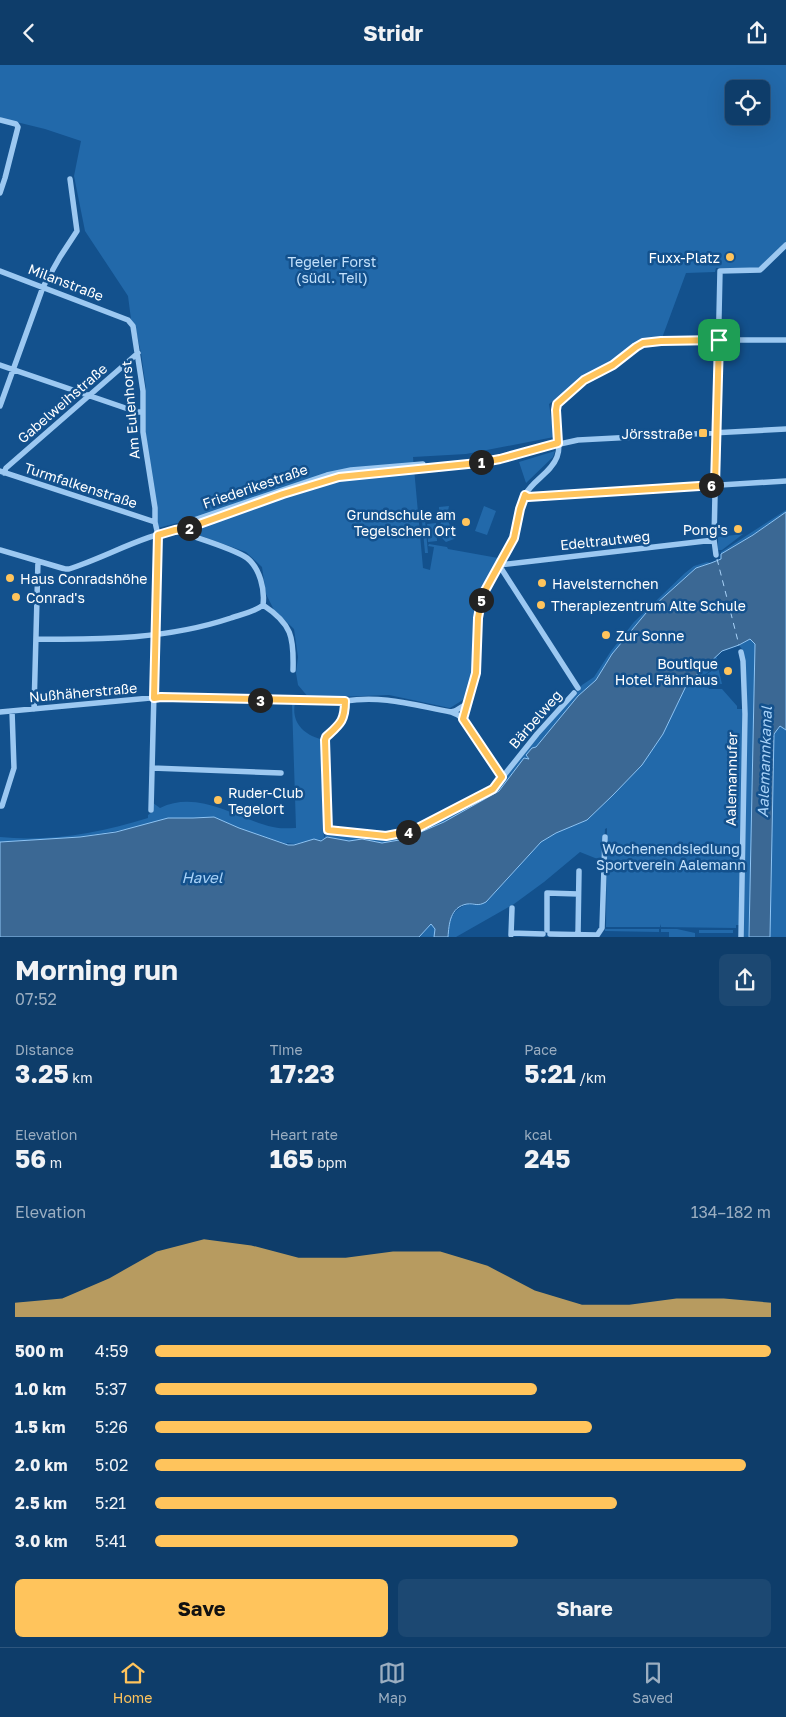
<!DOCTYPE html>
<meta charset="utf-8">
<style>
body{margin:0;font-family:"Golos Text",sans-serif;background:#1c4872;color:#f1f3f6;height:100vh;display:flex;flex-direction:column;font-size:19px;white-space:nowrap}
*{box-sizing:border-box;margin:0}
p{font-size:16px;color:#9baec1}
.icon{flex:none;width:28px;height:28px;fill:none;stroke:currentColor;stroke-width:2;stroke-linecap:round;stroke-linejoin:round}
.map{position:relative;height:872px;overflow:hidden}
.details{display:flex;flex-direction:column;background:#0e3d6a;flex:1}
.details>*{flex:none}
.fabs{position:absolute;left:725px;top:15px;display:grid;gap:10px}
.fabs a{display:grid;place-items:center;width:45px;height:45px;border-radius:8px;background:#0e3d6a;box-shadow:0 5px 20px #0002,0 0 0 1px #2e567e;font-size:25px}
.pin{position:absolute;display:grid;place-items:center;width:42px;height:42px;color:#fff;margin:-21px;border-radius:10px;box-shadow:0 2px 8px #0006}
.km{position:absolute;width:25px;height:25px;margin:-12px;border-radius:50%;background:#222;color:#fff;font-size:14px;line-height:25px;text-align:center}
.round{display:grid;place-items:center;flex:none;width:52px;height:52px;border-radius:8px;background:#1c4872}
.headline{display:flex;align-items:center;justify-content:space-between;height:85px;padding:0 15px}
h1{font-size:28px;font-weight:700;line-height:38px}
.stats{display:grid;grid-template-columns:repeat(3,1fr);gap:8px;height:85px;padding:5px 15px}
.stats div{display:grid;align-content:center}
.stats b{font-size:25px;font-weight:700}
.stats small{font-size:14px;font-weight:400}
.stats p{font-size:14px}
.chart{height:140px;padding:10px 15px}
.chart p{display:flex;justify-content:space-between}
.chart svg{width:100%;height:90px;margin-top:5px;fill:#ffc45c;opacity:.7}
.action{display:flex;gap:10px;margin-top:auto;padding:10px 15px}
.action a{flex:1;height:58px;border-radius:8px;background:#ffc45c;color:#111;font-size:20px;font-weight:700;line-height:58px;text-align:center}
.action a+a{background:#1c4872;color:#f1f3f6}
ul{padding:0 15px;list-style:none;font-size:16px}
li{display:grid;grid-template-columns:80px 60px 1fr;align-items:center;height:38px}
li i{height:12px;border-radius:6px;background:#ffc45c}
header{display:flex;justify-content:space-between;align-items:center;height:65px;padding:0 15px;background:#0e3d6a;font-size:22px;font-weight:700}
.menu{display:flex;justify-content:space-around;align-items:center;height:70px;border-top:1px solid #2e567e;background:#0e3d6a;font-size:14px;color:#9baec1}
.menu a{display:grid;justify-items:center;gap:2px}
.menu .selected{color:#ffc45c}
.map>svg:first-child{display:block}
</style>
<header><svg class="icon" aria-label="back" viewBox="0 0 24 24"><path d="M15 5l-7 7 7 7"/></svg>Stridr<svg class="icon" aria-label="share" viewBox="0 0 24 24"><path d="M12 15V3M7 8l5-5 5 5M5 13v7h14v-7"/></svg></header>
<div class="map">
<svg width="786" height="872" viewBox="0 0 786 872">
<rect width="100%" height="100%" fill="#13518d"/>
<path fill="#2269aa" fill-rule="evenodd" d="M0,0H786V177L759,203H716L715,207L686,208L662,273L642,275L633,280L615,295L580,313L549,339L554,372L466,389L413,392L423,503L430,505L434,482L428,481L429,479L447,482L448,484L498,493L477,530L473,553L472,606L466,633L450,643L389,630L309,633L298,620L296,608L298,592L294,564L274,545L266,529L262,502L246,487L190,467L177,458L158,463L146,381V323L141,288L135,261L131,254L128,231L85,166L74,111L81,76L45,64L0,53ZM734,24H761V51H734Z
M555,386L553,392L526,418L519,397Z
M449,441L447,451L439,454V442Z
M484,441L496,446L487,470L475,466Z
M786,445V447C766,462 743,476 721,489V487Z
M425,455L428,488H425L422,456Z
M448,455C449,462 458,468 454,474L446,477C439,471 438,466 441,457Z
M436,458L437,476L428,477L427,459Z
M743,469L722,485H718V472Z
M707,497L711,498L696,503L646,548L612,589L596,615L578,631L536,682L531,684L526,690L529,694H524L499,726L444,757L405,774L382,778L362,774L349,776L327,772L321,775L315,774L295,779L287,778V779L239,763L214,752L193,753L80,772L0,777V772C49,777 101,768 148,753V750L152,747L153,738L160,743C199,724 237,754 273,762C280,764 288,763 296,763L292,638H295C291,657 303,669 320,674L324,773L328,766L394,772L494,724L582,620L594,612L611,586L634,557L685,508L694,501Z
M750,574L755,579L749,872H741L744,587L739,580Z
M716,591L719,600L704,610V614L709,624H722L737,641V644H743L739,860H736V863L661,862L660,859V862H606L607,763L605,764L603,795L595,793L580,787L544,817L514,839L456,872H448C449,856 451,845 468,839L473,840L486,837L541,777L556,768L587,755L642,700L663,669L687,619Z
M718,602L722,619L707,618L705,615L707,609Z
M781,661L786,665V872H770L774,669Z
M431,859L435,863L434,872H419Z
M605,864H659V867L605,866Z
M661,864H677L695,868V872H669V867H661Z
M699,865H733V868H699Z"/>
<path fill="#3b6894" stroke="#8ec4f4" d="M786,447V665L780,661L774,669L770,872H749L755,579L750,574L739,580L722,586L687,619L663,669L642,700L613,730L587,755L556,768L541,777L486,837C477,842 475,838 467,839C450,842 449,859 448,872H434L435,864L431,859L419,872H0V777L80,772L116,767L168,753H193L214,752L239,763L288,780H294L314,774L321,776L327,772L349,776L362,774L382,778L405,774L444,757L499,726L524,693L529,694L526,690L532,683L536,682L578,631L596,615L612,589L646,548L696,503L711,498L721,494V489L753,470Z"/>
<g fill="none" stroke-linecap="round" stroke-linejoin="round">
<path stroke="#a8d2f8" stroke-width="1" stroke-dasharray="6 5" stroke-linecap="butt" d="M717,494L739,580"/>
<path stroke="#9cc8f1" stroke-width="5.5" d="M0,55L16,59L18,62L5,113L0,128
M0,206L128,255L133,261L143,326V367L155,443V457L158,470L151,745
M0,300L137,347H142
M0,341L43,222L60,192L77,166L70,114
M0,406L155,457
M4,408L6,403L138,288
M525,430L528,432L786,416
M178,463L188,457L327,410L351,405L423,399
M178,466C196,473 233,483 247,493C260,503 265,525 263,540
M0,485L65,504H69C109,491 146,468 188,463L283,429L339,412L478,397L578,375L786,364
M716,490L714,475L720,206L760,205L786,180
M499,500L714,475
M499,500L578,623
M263,540C292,559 294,572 293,605
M36,574C102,575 168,574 231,553C242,549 255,547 263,540
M741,587L743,596L745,649L741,872
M345,636C345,661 338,657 326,673L329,765L386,771L412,766L493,724L537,669L574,628
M34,644L38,496
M0,647L161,632L345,636C383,630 413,640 451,647L455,646L468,638
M451,647L458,650L463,654L502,712
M463,654C467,639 474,622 476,606C479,582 474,554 482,530C489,510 506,494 514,474C519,459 518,444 525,430C533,415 551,408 557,392C563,375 553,356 557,339L584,315L613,300L636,282L643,278L661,275H786
M152,703L281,708
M0,741H2L14,703L12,646
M547,865V828L578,829
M511,868L543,869
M550,869L596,870
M578,869L579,806
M511,870L512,843
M596,872L602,863L605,772"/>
</g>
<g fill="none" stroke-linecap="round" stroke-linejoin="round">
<defs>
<path id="route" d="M719,275L715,420L528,432L525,430L520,444L514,473L482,531L478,553L476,608L463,654L502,712L493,724L412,766L386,771L328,765L325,675L326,672C340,659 345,656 345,636L161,632L154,633L158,470L175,465L188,463L283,429L339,412L478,398L500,394L558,378L556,345L557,339L584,315L613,300L636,282L643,278L661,276Z"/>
</defs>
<use href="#route" stroke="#fff" stroke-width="10"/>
<use href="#route" stroke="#ffc45c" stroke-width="6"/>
</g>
<g fill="#ffc45c" stroke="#13518d" stroke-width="2">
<circle cx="730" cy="192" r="5"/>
<rect x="698" y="363" width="10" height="10" rx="2.5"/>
<circle cx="466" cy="457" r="5"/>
<circle cx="738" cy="464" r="5"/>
<circle cx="10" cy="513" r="5"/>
<circle cx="542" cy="518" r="5"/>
<circle cx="16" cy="532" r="5"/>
<circle cx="541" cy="540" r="5"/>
<circle cx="606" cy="570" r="5"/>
<circle cx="728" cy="606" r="5"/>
<circle cx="218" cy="735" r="5"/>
</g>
<g text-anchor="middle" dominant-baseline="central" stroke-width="5" stroke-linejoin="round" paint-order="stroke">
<g font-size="14" fill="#fff" stroke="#13518d" text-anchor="start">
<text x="720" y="192" text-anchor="end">Fuxx-Platz</text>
<text x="693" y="368" text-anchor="end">Jörsstraße</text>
<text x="456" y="449" text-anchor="end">Grundschule am<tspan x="456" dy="16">Tegelschen Ort</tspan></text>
<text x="728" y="464" text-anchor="end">Pong's</text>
<text x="20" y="513">Haus Conradshöhe</text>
<text x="552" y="518">Havelsternchen</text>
<text x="26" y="532">Conrad's</text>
<text x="551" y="540">Therapiezentrum Alte Schule</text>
<text x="616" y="570">Zur Sonne</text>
<text x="718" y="598" text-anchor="end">Boutique<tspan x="718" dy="16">Hotel Fährhaus</tspan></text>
<text x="228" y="727">Ruder-Club<tspan x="228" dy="16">Tegelort</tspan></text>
</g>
<g font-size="14" fill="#c3e1fc" stroke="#13518d">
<text x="332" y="196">Tegeler Forst<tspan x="332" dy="16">(südl. Teil)</tspan></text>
<text x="671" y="783">Wochenendsiedlung<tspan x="671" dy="16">Sportverein Aalemann</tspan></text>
</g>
<g font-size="14" fill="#fff" stroke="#13518d">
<text transform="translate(66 217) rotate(21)">Milanstraße</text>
<text transform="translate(62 338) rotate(-41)">Gabelweihstraße</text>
<text transform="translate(130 345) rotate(-95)">Am Eulenhorst</text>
<text transform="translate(81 420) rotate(18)">Turmfalkenstraße</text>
<text transform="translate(255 421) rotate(-19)">Friederikestraße</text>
<text transform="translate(605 475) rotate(-6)">Edeltrautweg</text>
<text transform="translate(83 627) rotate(-5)">Nußhäherstraße</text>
<text transform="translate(535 654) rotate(-49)">Bärbelweg</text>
<text transform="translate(731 714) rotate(-89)">Aalemannufer</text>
</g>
<g font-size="15" font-style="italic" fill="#a8d2f8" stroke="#13518d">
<text transform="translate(764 697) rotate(-88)">Aalemannkanal</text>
<text x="202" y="812">Havel</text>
</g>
</g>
</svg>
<div class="fabs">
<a><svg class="icon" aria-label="locate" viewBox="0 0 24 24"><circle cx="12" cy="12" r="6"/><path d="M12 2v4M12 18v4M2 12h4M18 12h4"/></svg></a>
</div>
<div class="pin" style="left:719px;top:275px;background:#1e9e55"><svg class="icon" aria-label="arrive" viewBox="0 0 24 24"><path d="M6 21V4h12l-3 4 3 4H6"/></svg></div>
<b class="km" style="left:481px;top:397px">1</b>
<b class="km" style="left:189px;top:463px">2</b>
<b class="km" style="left:260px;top:635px">3</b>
<b class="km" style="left:408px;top:767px">4</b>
<b class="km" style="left:481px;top:535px">5</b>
<b class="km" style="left:711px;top:420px">6</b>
</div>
<section class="details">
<div class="headline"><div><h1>Morning run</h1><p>07:52</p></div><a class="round"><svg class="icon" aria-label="share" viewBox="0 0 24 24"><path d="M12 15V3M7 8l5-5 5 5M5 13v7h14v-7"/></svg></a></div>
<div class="stats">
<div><p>Distance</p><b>3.25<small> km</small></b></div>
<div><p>Time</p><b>17:23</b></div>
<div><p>Pace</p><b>5:21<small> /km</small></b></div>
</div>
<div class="stats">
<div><p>Elevation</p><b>56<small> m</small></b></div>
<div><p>Heart rate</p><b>165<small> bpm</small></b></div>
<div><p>kcal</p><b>245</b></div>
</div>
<div class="chart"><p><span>Elevation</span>134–182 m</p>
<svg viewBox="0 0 160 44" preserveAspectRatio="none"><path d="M0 44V37L10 35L20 25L30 12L40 6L50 9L60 15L70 15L80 12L90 12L100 19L110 31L120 38L130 38L140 35L150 35L160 37V44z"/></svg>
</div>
<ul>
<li><b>500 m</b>4:59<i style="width:100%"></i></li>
<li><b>1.0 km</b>5:37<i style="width:62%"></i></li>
<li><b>1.5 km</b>5:26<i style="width:71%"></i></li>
<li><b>2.0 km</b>5:02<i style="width:96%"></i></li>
<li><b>2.5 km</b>5:21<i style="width:75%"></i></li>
<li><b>3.0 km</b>5:41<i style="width:59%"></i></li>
</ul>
<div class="action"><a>Save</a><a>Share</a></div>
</section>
<nav class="menu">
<a class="selected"><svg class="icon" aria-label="home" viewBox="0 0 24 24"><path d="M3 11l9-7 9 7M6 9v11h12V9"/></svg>Home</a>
<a><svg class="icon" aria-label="map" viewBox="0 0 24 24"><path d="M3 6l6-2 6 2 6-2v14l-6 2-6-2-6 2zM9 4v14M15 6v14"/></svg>Map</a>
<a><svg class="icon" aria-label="saved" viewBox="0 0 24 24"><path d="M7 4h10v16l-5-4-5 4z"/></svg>Saved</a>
</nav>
